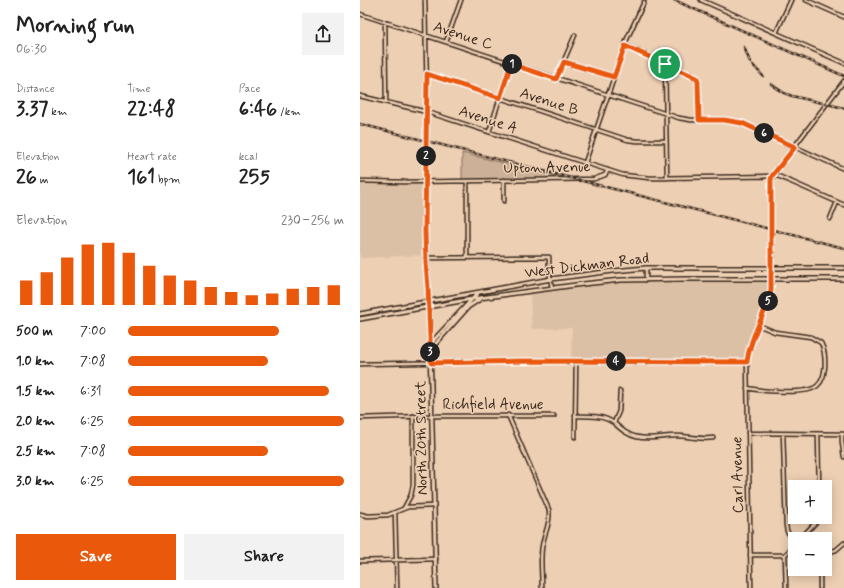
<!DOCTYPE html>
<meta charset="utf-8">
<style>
body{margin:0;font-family:Mynerve,sans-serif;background:#f2f2f2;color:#222;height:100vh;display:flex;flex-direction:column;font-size:15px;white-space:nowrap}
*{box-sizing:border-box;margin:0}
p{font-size:13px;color:#767676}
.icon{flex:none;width:22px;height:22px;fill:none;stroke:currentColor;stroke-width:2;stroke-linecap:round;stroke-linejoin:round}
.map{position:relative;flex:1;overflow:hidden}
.side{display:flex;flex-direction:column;background:#fff;width:360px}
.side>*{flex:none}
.buttons{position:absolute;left:428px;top:480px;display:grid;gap:8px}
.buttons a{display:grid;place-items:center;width:44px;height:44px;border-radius:0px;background:#fff;box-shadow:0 2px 10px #0003;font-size:20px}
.pin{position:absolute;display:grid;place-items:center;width:34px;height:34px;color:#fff;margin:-17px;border:2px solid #fff;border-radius:50%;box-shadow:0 1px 4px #0007}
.km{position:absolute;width:20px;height:20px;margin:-10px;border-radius:50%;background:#222;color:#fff;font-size:11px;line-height:20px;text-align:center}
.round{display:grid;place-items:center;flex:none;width:42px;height:42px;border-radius:0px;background:#f2f2f2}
.overview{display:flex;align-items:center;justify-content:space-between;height:68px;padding:0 16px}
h1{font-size:22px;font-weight:700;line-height:30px}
.metrics{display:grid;grid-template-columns:repeat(3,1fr);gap:6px;height:68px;padding:4px 16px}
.metrics div{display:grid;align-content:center}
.metrics b{font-size:20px;font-weight:700}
.metrics small{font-size:11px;font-weight:400}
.metrics p{font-size:11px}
.chart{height:112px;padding:8px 16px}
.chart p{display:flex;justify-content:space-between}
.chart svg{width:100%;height:72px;margin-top:4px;stroke:#ea580c;stroke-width:6}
.button{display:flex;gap:8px;margin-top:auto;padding:8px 16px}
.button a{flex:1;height:46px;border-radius:0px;background:#ea580c;color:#fff;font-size:16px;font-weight:700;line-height:46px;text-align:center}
.button a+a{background:#f2f2f2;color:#222}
ul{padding:0 16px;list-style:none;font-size:13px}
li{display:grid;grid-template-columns:64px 48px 1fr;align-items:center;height:30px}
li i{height:10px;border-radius:5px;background:#ea580c}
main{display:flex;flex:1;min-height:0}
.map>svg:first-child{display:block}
</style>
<main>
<section class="side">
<div class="overview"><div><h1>Morning run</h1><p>06:30</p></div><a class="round"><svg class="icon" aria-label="share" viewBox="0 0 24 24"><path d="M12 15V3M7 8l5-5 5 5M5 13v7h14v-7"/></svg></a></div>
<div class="metrics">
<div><p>Distance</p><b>3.37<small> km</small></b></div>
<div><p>Time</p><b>22:48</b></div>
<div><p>Pace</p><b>6:46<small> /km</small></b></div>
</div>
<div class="metrics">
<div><p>Elevation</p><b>26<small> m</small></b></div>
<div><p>Heart rate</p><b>161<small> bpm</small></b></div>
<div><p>kcal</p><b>255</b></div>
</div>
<div class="chart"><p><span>Elevation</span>230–256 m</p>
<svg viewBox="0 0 160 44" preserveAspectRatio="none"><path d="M5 44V29M15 44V24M25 44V15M35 44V7M45 44V6M55 44V12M65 44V20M75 44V26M85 44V29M95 44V33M105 44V36M115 44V38M125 44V37M135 44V34M145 44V33M155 44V32"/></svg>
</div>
<ul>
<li><b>500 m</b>7:00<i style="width:70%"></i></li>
<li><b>1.0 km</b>7:08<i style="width:65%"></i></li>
<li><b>1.5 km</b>6:31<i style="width:93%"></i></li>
<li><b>2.0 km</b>6:25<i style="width:100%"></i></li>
<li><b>2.5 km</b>7:08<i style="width:65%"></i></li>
<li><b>3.0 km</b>6:25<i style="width:100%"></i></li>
</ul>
<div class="button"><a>Save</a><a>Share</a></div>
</section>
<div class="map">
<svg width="484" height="588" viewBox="0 0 484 588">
<rect width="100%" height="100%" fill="#edcfb3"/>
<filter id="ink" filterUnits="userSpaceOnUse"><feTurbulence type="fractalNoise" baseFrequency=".025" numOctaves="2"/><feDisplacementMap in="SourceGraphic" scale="8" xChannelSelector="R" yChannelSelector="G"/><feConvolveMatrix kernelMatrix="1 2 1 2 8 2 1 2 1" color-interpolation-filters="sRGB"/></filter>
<g filter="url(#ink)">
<path fill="#dcc0a5" d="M0,182L13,184L64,183V255L0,258Z
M282,281H407L409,286L407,300L389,340L384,360L211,359L212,328L172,329L170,293L232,284Z"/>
<path fill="#ccb198" stroke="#846e5b" d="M102,153L209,179L102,180Z"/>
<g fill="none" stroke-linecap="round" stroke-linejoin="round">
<defs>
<path id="minor" d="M65,0L67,97L65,233L69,301
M341,0L484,63
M446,0L484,17
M0,14L319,118L331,120H364L382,123L484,169
M25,22L26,101
M416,33L431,0
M86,42L101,0
M265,45L337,78L338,82L339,120
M204,62L254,77
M305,64L307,178
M67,74L268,140L277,141H306
M196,79L215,35
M0,96L67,112L263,175L290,178L418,176L484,205
M129,132L151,64
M225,163L267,39L284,2
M0,181L44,182L234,179L245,175L248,170
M107,181V257
M144,201V180
M470,219L477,202
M65,258L189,257V270L192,288
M286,280V268
M0,364L161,361L387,362
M387,388C401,391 447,395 457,386C463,381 464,374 465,366C465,358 465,350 461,343L451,337L415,332L398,325
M148,415L189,510C191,524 184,533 182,547C180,560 182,574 182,588
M215,416C228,416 243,415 254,423C261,429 267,435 277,437C290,440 304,436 317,436C329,436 341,440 353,438
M0,418L72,416H194
M254,423L259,411L260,391
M388,433L484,434
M423,434L426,525L427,531L435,543
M458,434L459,487
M482,434V442L484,457
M215,437L216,361
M44,508L51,495L53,485V416
M35,513L37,588
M0,514L8,516L28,515L48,507L74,506
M440,539L456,522L459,517
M465,553L476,550L484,543
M390,555H425
M0,561L76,559
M460,569V588
M391,588L387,362C390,336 406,315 411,290V180L412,176L484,81
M426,588L425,555L435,544"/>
<path id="major" d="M69,305L76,588
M0,314L191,279L253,271L286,268H484
M0,319L112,299L223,284L261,280L328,279H484
M70,344L118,293
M70,350L108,307L120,299"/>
</defs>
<use href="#minor" stroke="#3b2a1e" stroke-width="5.5"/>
<use href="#major" stroke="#3b2a1e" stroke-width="6"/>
<use href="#minor" stroke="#edcfb3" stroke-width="2.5"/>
<use href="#major" stroke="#edcfb3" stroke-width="3"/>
<defs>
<path id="rail" d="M314,0L484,76
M384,47L390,62L403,76
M411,84L424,93L432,96L484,108
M0,124L484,248"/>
</defs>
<use href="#rail" stroke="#3b2a1e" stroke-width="2.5"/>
<use href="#rail" stroke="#edcfb3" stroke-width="1" stroke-dasharray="3" stroke-linecap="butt"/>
</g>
</g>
<g fill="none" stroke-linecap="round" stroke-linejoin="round" filter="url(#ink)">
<defs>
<path id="route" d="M265,46L337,78L338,82L339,120H364L382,123L435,147L412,176L411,180V290C406,315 390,336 387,362L161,361L71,363L68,288L66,263L65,232L67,74L140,98L151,64L196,79L204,62L254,77Z"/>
</defs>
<use href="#route" stroke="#fff" stroke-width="8"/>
<use href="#route" stroke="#ea580c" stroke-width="5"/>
</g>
<g text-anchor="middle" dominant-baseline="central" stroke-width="3" stroke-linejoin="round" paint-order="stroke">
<g font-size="15" fill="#3b2a1e" stroke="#edcfb3">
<text transform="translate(103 36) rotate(18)">Avenue C</text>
<text transform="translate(189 102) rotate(18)">Avenue B</text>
<text transform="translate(128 120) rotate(18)">Avenue A</text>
<text transform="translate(187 168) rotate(-1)">Upton Avenue</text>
<text transform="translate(227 266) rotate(-7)">West Dickman Road</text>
<text x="133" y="405">Richfield Avenue</text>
<text transform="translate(62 438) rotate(-91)">North 20th Street</text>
<text transform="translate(378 475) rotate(-91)">Carl Avenue</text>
</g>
</g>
</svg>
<div class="buttons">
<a>+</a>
<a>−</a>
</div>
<div class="pin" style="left:305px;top:64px;background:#1e9e55"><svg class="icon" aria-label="arrive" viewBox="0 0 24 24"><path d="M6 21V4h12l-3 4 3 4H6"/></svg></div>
<b class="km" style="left:152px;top:64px">1</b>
<b class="km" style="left:66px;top:156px">2</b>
<b class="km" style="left:70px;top:352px">3</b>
<b class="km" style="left:256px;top:361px">4</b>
<b class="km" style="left:408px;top:301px">5</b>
<b class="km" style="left:404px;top:133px">6</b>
</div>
</main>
